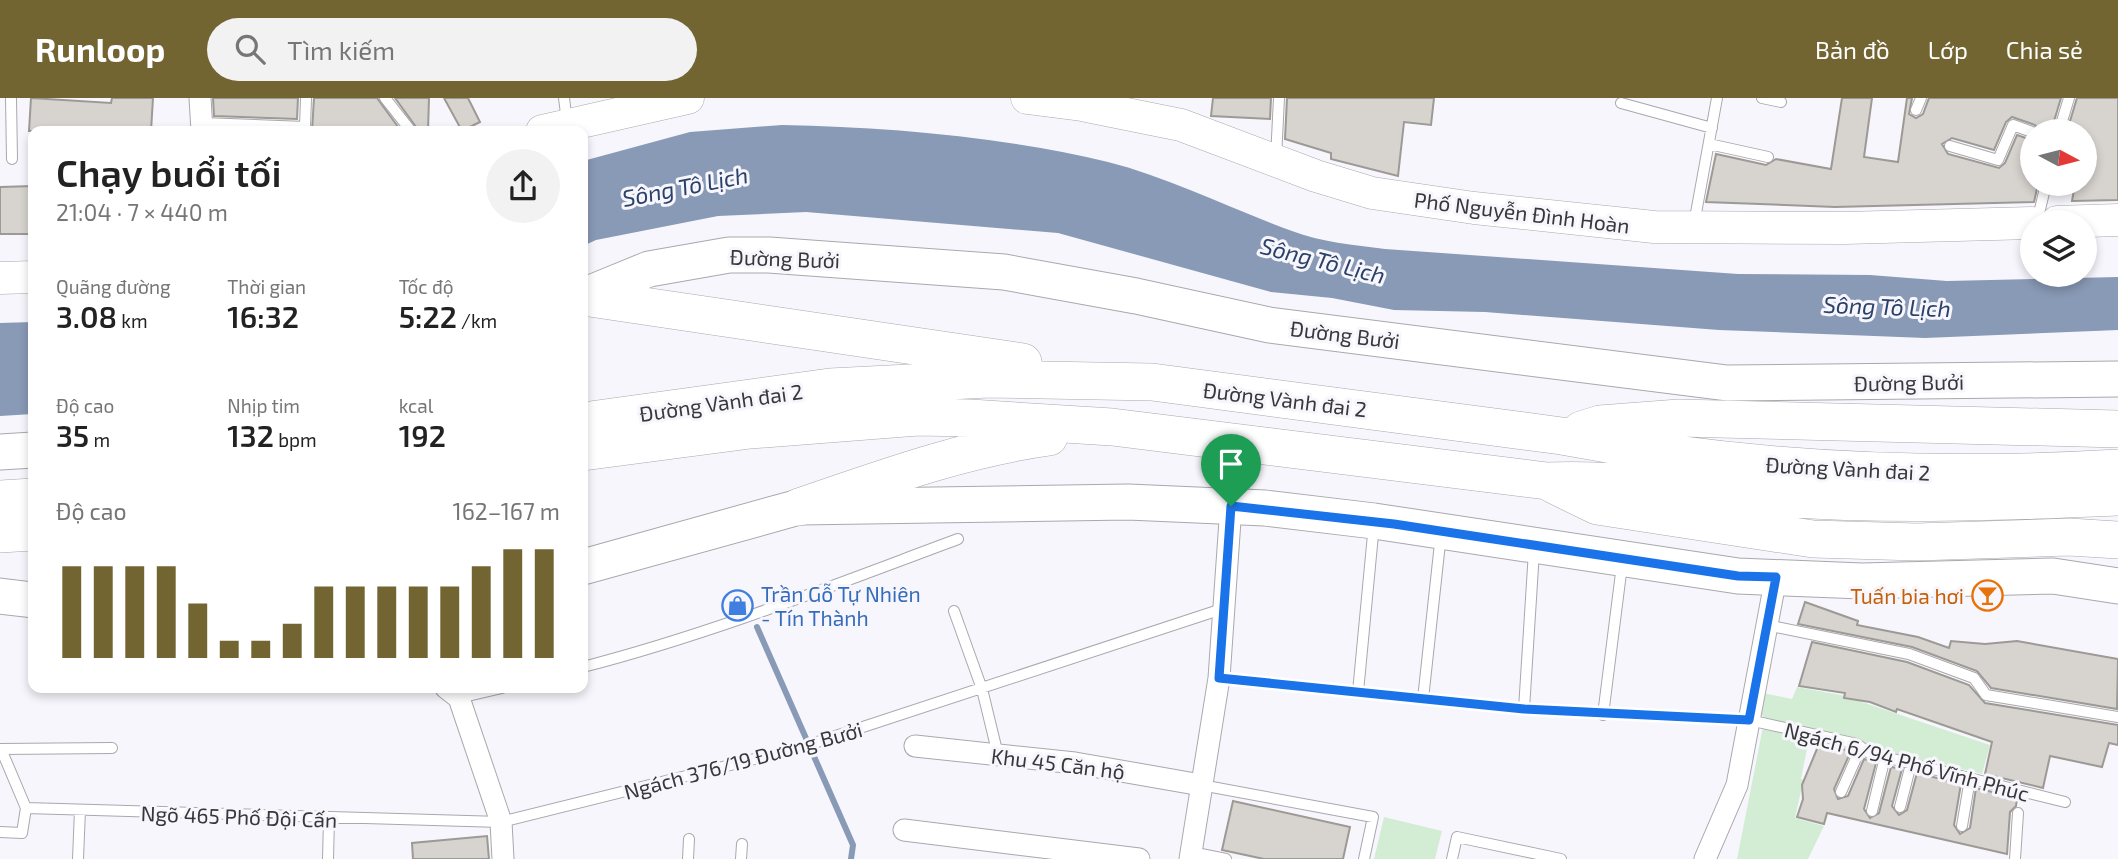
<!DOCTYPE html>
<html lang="vi">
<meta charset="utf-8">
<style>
body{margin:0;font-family:"Exo 2",sans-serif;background:#f2f2f2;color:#222;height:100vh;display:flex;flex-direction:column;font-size:26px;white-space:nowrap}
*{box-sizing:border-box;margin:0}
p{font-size:23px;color:#767676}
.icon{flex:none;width:38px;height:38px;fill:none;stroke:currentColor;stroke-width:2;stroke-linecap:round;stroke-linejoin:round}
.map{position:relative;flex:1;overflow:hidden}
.side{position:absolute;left:28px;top:28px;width:560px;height:567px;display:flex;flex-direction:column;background:#fff;border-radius:14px;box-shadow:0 4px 10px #0003}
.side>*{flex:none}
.needle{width:46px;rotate:97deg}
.tools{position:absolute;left:2020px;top:21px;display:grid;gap:14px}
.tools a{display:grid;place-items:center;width:77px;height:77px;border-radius:50%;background:#fff;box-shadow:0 4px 10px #0003;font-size:35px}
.pin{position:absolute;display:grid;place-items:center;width:60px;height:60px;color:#fff;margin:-72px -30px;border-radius:50% 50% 50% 0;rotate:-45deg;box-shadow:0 0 7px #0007}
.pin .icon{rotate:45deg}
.round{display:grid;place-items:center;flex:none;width:74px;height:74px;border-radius:37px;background:#f2f2f2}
.summary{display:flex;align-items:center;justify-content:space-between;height:119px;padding:0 28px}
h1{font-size:38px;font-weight:600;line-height:52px}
.metrics{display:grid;grid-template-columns:repeat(3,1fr);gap:10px;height:119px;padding:7px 28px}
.metrics div{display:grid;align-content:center}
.metrics b{font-size:30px;font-weight:600}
.metrics small{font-size:19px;font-weight:400}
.metrics p{font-size:19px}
.chart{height:196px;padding:14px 28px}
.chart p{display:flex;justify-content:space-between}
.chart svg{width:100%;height:126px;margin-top:7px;stroke:#736532;stroke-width:6}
header{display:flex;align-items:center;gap:42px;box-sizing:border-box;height:98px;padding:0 35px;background:#736532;color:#fff}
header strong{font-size:33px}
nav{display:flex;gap:38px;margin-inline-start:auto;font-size:24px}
.search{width:490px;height:63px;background:#f2f2f2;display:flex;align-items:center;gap:18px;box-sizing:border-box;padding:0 24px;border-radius:38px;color:#767676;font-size:26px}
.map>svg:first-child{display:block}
</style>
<header>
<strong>Runloop</strong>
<div class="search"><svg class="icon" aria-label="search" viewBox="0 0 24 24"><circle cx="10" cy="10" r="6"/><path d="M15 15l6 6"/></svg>Tìm kiếm</div>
<nav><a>Bản đồ</a><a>Lớp</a><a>Chia sẻ</a></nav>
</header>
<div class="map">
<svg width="2118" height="761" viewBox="0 0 2118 761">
<rect width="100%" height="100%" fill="#f7f6fc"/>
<path fill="#d3edd5" d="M1797,589L1841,597L1990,647L1982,676C1943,664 1898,668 1863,643L1765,622L1761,615L1763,595L1792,601Z
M1763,629L1809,640L1801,681L1820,687L1816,699L1801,693L1795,720L1824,728L1808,761H1737Z
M1384,719L1442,733L1435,761H1374Z"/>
<path fill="#899ab6" d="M782,27C889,29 1003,39 1108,64C1171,80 1231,111 1292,133C1321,144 1354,147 1385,151L1738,176L1870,177L1947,183L2118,179V232L1925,240L1719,232L1485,214L1394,212L1332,200L1271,194L1058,135L806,114L718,118L596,142L583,148V63L690,34Z
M33,224V316L0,318V225Z"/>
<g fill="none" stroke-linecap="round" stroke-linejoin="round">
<path stroke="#899ab6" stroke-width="6" d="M757,529L853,747L851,761"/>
</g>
<path fill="#d7d3cf" stroke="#9d9995" stroke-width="2" d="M31,0L111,5L112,0H153L151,33H29Z
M213,0H298L297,21L214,18Z
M314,0H377L401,33H312Z
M395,0H429L428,33H419Z
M444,0H468L480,24L462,33Z
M1213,0H1271L1270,21L1211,18Z
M1287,0H1434L1431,27L1404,24L1398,78L1331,61V55L1285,41Z
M1842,0H1872L1864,59L1898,64L1907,0H1912L1909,16L1916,20L1923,16L1929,0H2061L2051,33H2040L2035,27L2012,19L2006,24L1994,52L1952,40L1942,46L1948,56L1999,70L2005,65L2017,37L2032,42V86H2038L2034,104L1835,109L1706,104L1716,56L1766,67L1776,61L1831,71Z
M2077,0H2118V102L2072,103L2075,86H2084V33H2067Z
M33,88V136H0V89Z
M1805,504L1858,523L1857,527L1918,539L1949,550L1951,543L1985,546L2017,543L2118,561L2117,611L1991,590L1977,573L1912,549L1798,526Z
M1812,544L1907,564L1969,587L1985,605L2118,627V647L2109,645L2102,669L2050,658L2043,690L1985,676L1992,644L1897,611L1896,614L1870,604L1844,600L1845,595L1799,588Z
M1819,646L1851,653L1834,691L1838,701L1848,698L1864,661L1876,665L1864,711L1870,720L1879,715L1891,669L1902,671L1892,708L1899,717L1907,712L1917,675L1961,686L1954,727L1960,736L1970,730L1976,690L2017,700L2016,708L2010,714L2007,756L1827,715L1824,726L1797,719L1803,701L1802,687Z
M1233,703L1350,729L1343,761H1264L1222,752Z
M487,738L489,761H413L412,745Z"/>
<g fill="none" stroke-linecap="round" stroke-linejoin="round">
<defs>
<path id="service" d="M11,0L12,61
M385,0L411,33
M564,0L567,24
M1762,0L1781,4
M1621,5L1712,30
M1916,12L1921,0
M202,25L305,29L306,0
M2059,33L2069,0
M1709,46L1768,59
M1950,48L1998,62L2013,27L2032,34
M1276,60L1279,0
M2037,124L2046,86
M1694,126L1717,0
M954,513L982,591L998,657
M1766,527L1909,556L1974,580L1986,597L2118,619
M583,569C711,536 834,487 958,441
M1219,580L1524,611L1749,622L1857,646L1869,655L2065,704
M1358,594L1374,426
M459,600L502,590
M1423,601L1441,436
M1524,611L1534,453
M1603,617L1622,467
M0,651L112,650
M1,651L26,710
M1201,687L1373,719L1364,761
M1841,694L1861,649
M1900,709L1911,666
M1872,713L1885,659
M1962,728L1970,681
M0,734L22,735L26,710L501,724L799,650L1225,510
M1191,754L1226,761
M78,761L80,712
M328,761L329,721
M688,761L689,741
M741,761L742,746
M1452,761L1457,739L1561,761
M2015,761L2018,715"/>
<path id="minor" d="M200,0L202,33
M446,590L459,600L501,724L503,761
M915,648L1075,665L1201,687
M904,732L1139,761
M1190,761L1219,580L1231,408
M1705,761L1737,687L1776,479"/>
<path id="secondary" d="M1027,0L1082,7L1181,27L1316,78L1372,95L1474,110L1654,129L1845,130L2032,125
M542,33L688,0
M2057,124L2118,122
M0,180L33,179"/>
<path id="primary" d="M583,198L649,171L729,157H769L1004,174L1136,198L1269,227L1727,285L2118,281
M0,354L33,352
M583,469L799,409L1128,404L1265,410L1374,423L1738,478L1862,483L2053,478L2118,488
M0,498L33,502"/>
<path id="trunk" d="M583,199L1023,264
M583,323L830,289L988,281L1152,284L1562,338C1746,373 1932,381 2118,370
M1581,332L1600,326L1679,320L2118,331
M583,354L750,332L918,319L970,320L1112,329L1547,383C1623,379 1698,395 1774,400C1889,408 2003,404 2118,399
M1554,387L1597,408L1813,441L1917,444L2069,439L2118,442
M0,401L33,399
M799,409C881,381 962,351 1049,339
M0,436L33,434"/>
</defs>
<use href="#service" stroke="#a9a8ad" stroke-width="12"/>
<use href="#minor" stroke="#a9a8ad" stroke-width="23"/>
<use href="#secondary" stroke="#a9a8ad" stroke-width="33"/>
<use href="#primary" stroke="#a9a8ad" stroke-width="37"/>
<use href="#trunk" stroke="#a9a8ad" stroke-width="38"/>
<use href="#service" stroke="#fff" stroke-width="10"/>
<use href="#minor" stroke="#fff" stroke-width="21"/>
<use href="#secondary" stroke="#fff" stroke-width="32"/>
<use href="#primary" stroke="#fff" stroke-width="35"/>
<use href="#trunk" stroke="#fff" stroke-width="37"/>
</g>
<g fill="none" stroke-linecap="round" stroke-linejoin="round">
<defs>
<path id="route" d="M1231,408L1394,426L1738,478L1776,479L1749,622L1524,611L1219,580Z"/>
</defs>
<use href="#route" stroke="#fff" stroke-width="14"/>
<use href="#route" stroke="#1a73e8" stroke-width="9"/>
</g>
<defs>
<symbol id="bar-ring" viewBox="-11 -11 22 22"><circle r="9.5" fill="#f7f6fc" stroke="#e8710a" stroke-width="1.5"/><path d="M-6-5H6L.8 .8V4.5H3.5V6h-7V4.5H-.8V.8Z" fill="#e8710a"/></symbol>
<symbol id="shop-ring" viewBox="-11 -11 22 22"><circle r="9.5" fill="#f7f6fc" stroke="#3f7fe0" stroke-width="1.5"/><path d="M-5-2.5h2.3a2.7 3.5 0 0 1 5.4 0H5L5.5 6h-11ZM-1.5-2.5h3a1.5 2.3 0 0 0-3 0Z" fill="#3f7fe0"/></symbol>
</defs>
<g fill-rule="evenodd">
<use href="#bar-ring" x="1970" y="480" width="35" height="35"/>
<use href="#shop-ring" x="720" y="490" width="35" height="35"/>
</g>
<g text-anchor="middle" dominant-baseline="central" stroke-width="6" stroke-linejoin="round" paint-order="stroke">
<g font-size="21" fill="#383739" stroke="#f7f6fc">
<text transform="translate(1522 114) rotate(7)">Phố Nguyễn Đình Hoàn</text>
<text transform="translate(785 160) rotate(2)">Đường Bưởi</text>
<text transform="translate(1345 236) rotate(7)">Đường Bưởi</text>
<text transform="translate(1909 284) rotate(-1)">Đường Bưởi</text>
<text transform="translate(1285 301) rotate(7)">Đường Vành đai 2</text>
<text transform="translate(721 304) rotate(-8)">Đường Vành đai 2</text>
<text transform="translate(1848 370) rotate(3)">Đường Vành đai 2</text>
<text transform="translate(743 662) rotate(-15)">Ngách 376/19 Đường Bưởi</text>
<text transform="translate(1907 663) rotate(15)">Ngách 6/94 Phố Vĩnh Phúc</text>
<text transform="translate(1058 665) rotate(7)">Khu 45 Căn hộ</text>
<text transform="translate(239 718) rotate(2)">Ngõ 465 Phố Đội Cấn</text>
</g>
<g font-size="21" fill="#366cbe" stroke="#f7f6fc" text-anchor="start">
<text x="761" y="495">Trần Gỗ Tự Nhiên<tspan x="761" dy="24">- Tín Thành</tspan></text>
</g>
<g font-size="21" fill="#c56008" stroke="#f7f6fc" text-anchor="end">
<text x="1964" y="497">Tuấn bia hơi</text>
</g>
<g font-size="23" font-style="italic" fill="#2a4169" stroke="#f7f6fc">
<text transform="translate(685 88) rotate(-11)">Sông Tô Lịch</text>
<text transform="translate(1323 162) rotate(14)">Sông Tô Lịch</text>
<text transform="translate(1887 208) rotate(2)">Sông Tô Lịch</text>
</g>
</g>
</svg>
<div class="tools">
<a><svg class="needle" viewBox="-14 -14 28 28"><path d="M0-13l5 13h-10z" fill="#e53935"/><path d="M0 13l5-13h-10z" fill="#767676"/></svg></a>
<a><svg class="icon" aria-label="layers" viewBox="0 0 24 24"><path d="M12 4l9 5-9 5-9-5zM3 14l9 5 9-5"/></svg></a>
</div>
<div class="pin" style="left:1231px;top:408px;background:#1e9e55"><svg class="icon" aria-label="arrive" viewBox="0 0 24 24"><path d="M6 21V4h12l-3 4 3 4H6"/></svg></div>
<section class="side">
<div class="summary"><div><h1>Chạy buổi tối</h1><p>21:04 · 7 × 440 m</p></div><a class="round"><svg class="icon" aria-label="share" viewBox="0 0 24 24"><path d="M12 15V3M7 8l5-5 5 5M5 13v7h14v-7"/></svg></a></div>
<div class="metrics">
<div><p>Quãng đường</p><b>3.08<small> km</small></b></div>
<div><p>Thời gian</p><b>16:32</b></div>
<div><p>Tốc độ</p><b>5:22<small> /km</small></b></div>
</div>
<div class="metrics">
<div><p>Độ cao</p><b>35<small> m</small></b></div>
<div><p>Nhịp tim</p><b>132<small> bpm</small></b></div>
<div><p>kcal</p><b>192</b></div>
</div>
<div class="chart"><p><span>Độ cao</span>162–167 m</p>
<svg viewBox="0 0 160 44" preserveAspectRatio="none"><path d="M5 44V12M15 44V12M25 44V12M35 44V12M45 44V25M55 44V38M65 44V38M75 44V32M85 44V19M95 44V19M105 44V19M115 44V19M125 44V19M135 44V12M145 44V6M155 44V6"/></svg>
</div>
</section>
</div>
